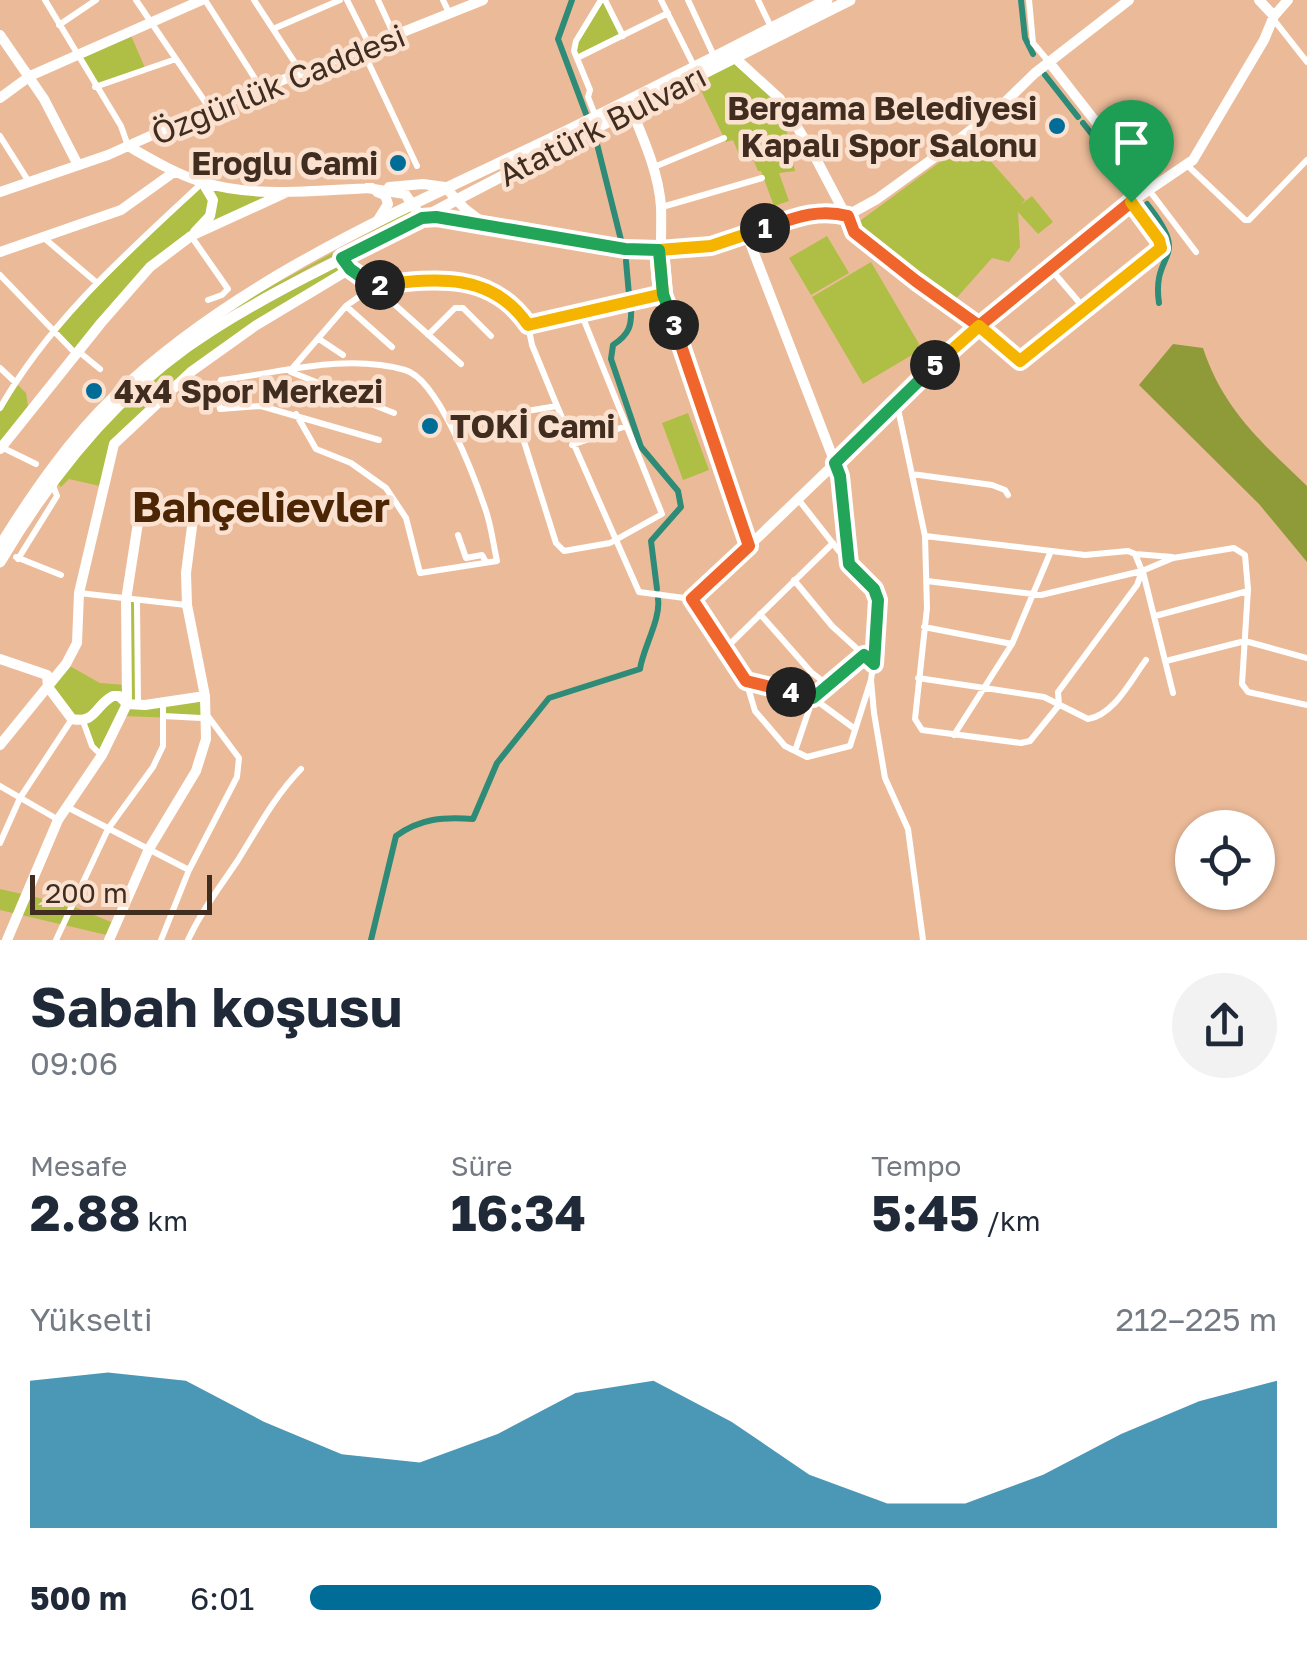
<!DOCTYPE html>
<html lang="tr">
<meta charset="utf-8">
<style>
body{margin:0;font-family:"Golos Text",sans-serif;background:#f2f2f3;color:#1f2937;height:100vh;display:flex;flex-direction:column;font-size:38px;white-space:nowrap}
*{box-sizing:border-box;margin:0}
p{font-size:32px;color:#747a83}
.icon{flex:none;width:55px;height:55px;fill:none;stroke:currentColor;stroke-width:2;stroke-linecap:round;stroke-linejoin:round}
.map{position:relative;height:940px;overflow:hidden}
.side{display:flex;flex-direction:column;background:#fff;flex:1}
.side>*{flex:none}
.controls{position:absolute;left:1175px;top:810px;display:grid;gap:20px}
.controls a{display:grid;place-items:center;width:100px;height:100px;border-radius:50%;background:#fff;box-shadow:0 2px 8px #0004;font-size:50px}
.scale{position:absolute;left:30px;bottom:25px;width:182px;box-sizing:border-box;padding-left:10px;border:5px solid #402d1f;border-top:0;font-size:28px;line-height:35px;white-space:nowrap;color:#402d1f;-webkit-text-stroke:8px #fae1d0;paint-order:stroke}
.pin{position:absolute;display:grid;place-items:center;width:85px;height:85px;color:#fff;margin:-102px -42px;border-radius:50% 50% 50% 0;rotate:-45deg;box-shadow:0 0 10px #0007}
.pin .icon{rotate:45deg}
.km{position:absolute;width:50px;height:50px;margin:-25px;border-radius:50%;background:#222;color:#fff;font-size:28px;line-height:50px;text-align:center}
.round{display:grid;place-items:center;flex:none;width:105px;height:105px;border-radius:52px;background:#f2f2f3}
.summary{display:flex;align-items:center;justify-content:space-between;height:170px;padding:0 30px}
h1{font-size:55px;font-weight:700;line-height:75px}
.figures{display:grid;grid-template-columns:repeat(3,1fr);gap:15px;height:170px;padding:10px 30px}
.figures div{display:grid;align-content:center}
.figures b{font-size:50px;font-weight:700}
.figures small{font-size:28px;font-weight:400}
.figures p{font-size:28px}
.chart{height:280px;padding:20px 30px}
.chart p{display:flex;justify-content:space-between}
.chart svg{width:100%;height:180px;margin-top:10px;fill:#006c98;opacity:.7}
ul{padding:0 30px;list-style:none;font-size:32px}
li{display:grid;grid-template-columns:160px 120px 1fr;align-items:center;height:75px}
li i{height:25px;border-radius:12px;background:#006c98}
.map>svg:first-child{display:block}
</style>
<div class="map">
<svg width="1307" height="940" viewBox="0 0 1307 940">
<rect width="100%" height="100%" fill="#ebbb99"/>
<path fill="#afbe44" d="M601,0H605L623,36L577,58L576,41Z
M129,31L146,70L95,87L77,54Z
M735,58L780,99L795,171L779,173L789,201L774,206L761,171H758L751,154L740,157L733,140L726,142L695,78Z
M971,139L1025,200L1020,205L1032,196L1053,222L1038,234L1018,212L1020,247L1009,262L992,258L953,302L856,228L857,223Z
M203,183L285,193L191,236L150,267L76,354L53,332L96,282Z
M409,211L413,218L311,267L238,309L235,306Z
M827,236L849,273L811,295L789,258Z
M342,257L350,269L192,371L114,444L104,487L69,479L61,487L54,481L65,466L183,350Z
M871,262L922,349L863,384L812,297Z
M15,382L26,393L29,413L0,446V408Z
M688,413L709,470L683,480L662,423Z
M126,600L137,602L138,704L198,697L207,719L122,716L102,755L92,746L83,721L72,719L48,687L66,664L100,683L126,685Z
M0,889L70,905L116,924L111,936L0,910Z"/>
<path fill="#8f9b38" d="M1173,344L1203,348C1223,409 1262,443 1307,486V562L1259,504L1139,385Z"/>
<g fill="none" stroke-linecap="round" stroke-linejoin="round">
<path stroke="#2d8b77" stroke-width="6" d="M572,0L558,39L586,114
M1021,0L1025,38L1033,54
M1045,75L1078,117
M1083,123L1133,186
M596,140L622,244
M1147,204C1193,262 1151,249 1159,303
M626,261L629,295
M631,305C632,325 630,334 613,345L611,359L641,447L678,491L681,507L651,541L657,589
M371,940L396,836C421,818 443,817 473,819L497,763L549,698L640,669C643,648 661,619 658,599"/>
<path stroke="#fff" stroke-width="6" d="M45,0L121,126L128,146
M136,0L210,109
M205,0L261,88
M254,0L301,72
M347,0L370,46
M378,0L394,35
M443,0L450,15
M605,0L623,36
M661,0L694,66
M688,0L714,56
M758,0L771,27
M1029,0L1033,43L1049,62
M1274,20L1307,62
M59,25L96,0
M273,29L340,0
M362,49L417,166
M577,58L668,13
M95,87L176,59
M595,115L588,97L590,90L574,51L576,41L601,0
M0,136L29,182
M1187,165L1245,220H1249L1307,160
M654,167L724,138
M1149,190L1196,252
M662,207L762,178
M191,236L228,289L222,295L208,300
M44,238L96,282
M1049,267L1084,308
M350,269L374,286L461,364
M0,275L75,353
M346,306L392,347
M528,325L663,294
M979,325L1020,361L1155,253L1161,249L1159,239L1131,202
M428,335L455,308H463L491,336
M319,339L343,355
M78,351L100,369
M0,368L15,382
M290,371L346,306L374,286L450,281L495,292L519,312L528,325L532,345L557,406L515,413L556,543L564,551L610,543L662,514L581,313
M291,372L394,413
M897,404L925,536L927,608L915,719L922,730L1021,743L1030,741L1059,705L1058,692L1137,585L1142,571L1135,554L1128,551L1085,555L925,536
M557,406L639,592L692,599L746,681L755,711L785,746L807,757L850,746L871,680
M0,408C51,319 128,252 202,183
M296,414L316,449L351,463L386,488L406,518L420,573L497,561C493,543 491,524 485,508C474,476 438,379 405,370C345,353 280,373 221,380L217,389L220,409L261,406L379,440
M572,445L626,426
M1,447L36,464
M836,464L840,477L849,560
M912,474L992,485L1005,490L1008,495
M798,499L849,564L874,589L878,600L879,620L871,680L874,713L885,778L908,829L923,940
M458,535L466,558L482,555L486,562
M1135,554L1172,557
M16,557L61,575
M18,559L57,496L52,483
M1143,572L1173,693
M794,580L832,626L865,656
M927,581L1041,595L1142,571L1173,558L1234,548L1245,555L1248,589L1242,684L1248,692L1307,705
M79,593L186,605
M692,599L749,546
M137,602L138,704
M760,614L811,672L829,686
M1155,616L1248,591
M924,627L1012,644
M725,649L833,543
M1166,661L1245,641L1307,658
M918,678L1044,697L1088,719C1114,715 1131,680 1146,660
M747,681L813,698L855,729
M163,716L201,718
M83,721L92,746L97,751
M954,735L1012,644L1051,551
M795,751L813,698L863,655
M0,786L57,819
M67,807L189,870
M0,843L20,798L72,719
M56,940L108,829L153,767L163,746V703
M161,940L189,870L237,777L239,758L207,715
M188,940C202,910 220,887 238,860C258,828 274,797 301,769"/>
<path stroke="#fff" stroke-width="10" d="M1259,0L1274,16
M0,35L44,99L78,165
M735,58L780,99L813,153L854,231L916,281L979,325
M1049,62L1149,190
M0,98L30,76L202,0
M631,109C644,140 659,174 661,207C662,237 659,264 663,294L749,546L979,325L1131,202L1193,160L1264,40L1274,16L1288,0
M128,146C151,159 174,173 199,181C254,199 316,190 372,188
M389,187L423,184L445,187L465,209L482,222
M367,188L405,194L422,218C511,211 597,259 687,250C741,244 794,202 848,215
M0,192L108,155L210,109L483,0
M377,192L385,195L388,204L378,220
M848,215L877,199L953,144L999,108L1035,73L1129,0
M195,232L210,216L213,200L203,183
M747,235L835,463
M0,252L121,210L174,172
M0,449L101,323L150,267L191,236L285,193
M0,659L47,675L48,687L72,719C96,724 95,705 113,696H119L127,704L145,705L205,696
M0,745L66,664L77,643L79,593L114,444L192,371L255,326L350,269L342,257
M7,940L58,820L102,755L127,704L126,600L142,497
M109,940L149,849L196,771L206,739L205,696L187,605L186,573L194,511"/>
<path stroke="#fff" stroke-width="11" d="M0,546C33,493 70,439 115,396C237,279 399,211 550,139C643,94 735,46 827,0
M0,562C53,472 123,386 212,330C281,286 354,254 426,216C566,142 708,71 850,0"/>
</g>
<g fill="none" stroke-linecap="round" stroke-linejoin="round">
<defs>
<path id="split-1" d="M765,228C794,218 818,208 848,216L854,232L916,281L979,326L1131,202"/>
<path id="split-2" d="M380,285C437,278 492,272 528,325L663,294L659,250L711,246L765,228"/>
<path id="split-3" d="M380,285L374,286L350,269L342,258L422,218L436,217L625,249L659,250L663,294L674,325"/>
<path id="split-4" d="M674,325L749,546L692,599L746,681L791,692"/>
<path id="split-5" d="M791,692L813,698L864,655L874,664L878,600L874,589L849,564L840,476L835,463L935,365"/>
<path id="split-6" d="M935,365L979,326L1020,361L1161,248L1159,240L1131,202"/>
</defs>
<use href="#split-1" stroke="#fff" stroke-width="20"/>
<use href="#split-2" stroke="#fff" stroke-width="20"/>
<use href="#split-3" stroke="#fff" stroke-width="20"/>
<use href="#split-4" stroke="#fff" stroke-width="20"/>
<use href="#split-5" stroke="#fff" stroke-width="20"/>
<use href="#split-6" stroke="#fff" stroke-width="20"/>
<use href="#split-1" stroke="#f0652b" stroke-width="12"/>
<use href="#split-2" stroke="#f5b400" stroke-width="12"/>
<use href="#split-3" stroke="#22a559" stroke-width="12"/>
<use href="#split-4" stroke="#f0652b" stroke-width="12"/>
<use href="#split-5" stroke="#22a559" stroke-width="12"/>
<use href="#split-6" stroke="#f5b400" stroke-width="12"/>
</g>
<g fill="#006c98" stroke="#fae1d0" stroke-width="4">
<circle cx="1057" cy="126" r="10"/>
<circle cx="398" cy="163" r="10"/>
<circle cx="94" cy="391" r="10"/>
<circle cx="430" cy="426" r="10"/>
</g>
<g text-anchor="middle" dominant-baseline="central" stroke-width="9" stroke-linejoin="round" paint-order="stroke">
<g font-size="32" fill="#402d1f" stroke="#fae1d0">
<text transform="translate(278 84) rotate(-22)">Özgürlük Caddesi</text>
<text transform="translate(602 125) rotate(-27)">Atatürk Bulvarı</text>
</g>
<g font-size="32" font-weight="bold" fill="#402d1f" stroke="#fae1d0" text-anchor="end">
<text x="1037" y="108">Bergama Belediyesi<tspan x="1037" dy="37">Kapalı Spor Salonu</tspan></text>
<text x="378" y="163">Eroğlu Cami</text>
<text x="114" y="391" text-anchor="start">4x4 Spor Merkezi</text>
<text x="450" y="426" text-anchor="start">TOKİ Cami</text>
</g>
<g font-size="42" font-weight="bold" fill="#4c2504" stroke="#fae1d0">
<text x="261" y="506">Bahçelievler</text>
</g>
</g>
</svg>
<div class="controls">
<a><svg class="icon" aria-label="locate" viewBox="0 0 24 24"><circle cx="12" cy="12" r="6"/><path d="M12 2v4M12 18v4M2 12h4M18 12h4"/></svg></a>
</div>
<div class="scale">200 m</div>
<div class="pin" style="left:1131px;top:202px;background:#1e9e55"><svg class="icon" aria-label="arrive" viewBox="0 0 24 24"><path d="M6 21V4h12l-3 4 3 4H6"/></svg></div>
<b class="km" style="left:765px;top:228px">1</b>
<b class="km" style="left:380px;top:285px">2</b>
<b class="km" style="left:674px;top:325px">3</b>
<b class="km" style="left:791px;top:692px">4</b>
<b class="km" style="left:935px;top:365px">5</b>
</div>
<section class="side">
<div class="summary"><div><h1>Sabah koşusu</h1><p>09:06</p></div><a class="round"><svg class="icon" aria-label="share" viewBox="0 0 24 24"><path d="M12 15V3M7 8l5-5 5 5M5 13v7h14v-7"/></svg></a></div>
<div class="figures">
<div><p>Mesafe</p><b>2.88<small> km</small></b></div>
<div><p>Süre</p><b>16:34</b></div>
<div><p>Tempo</p><b>5:45<small> /km</small></b></div>
</div>
<div class="chart"><p><span>Yükselti</span>212–225 m</p>
<svg viewBox="0 0 160 44" preserveAspectRatio="none"><path d="M0 44V8L10 6L20 8L30 18L40 26L50 28L60 21L70 11L80 8L90 18L100 31L110 38L120 38L130 31L140 21L150 13L160 8V44z"/></svg>
</div>
<ul>
<li><b>500 m</b>6:01<i style="width:59%"></i></li>
</ul>
</section>
